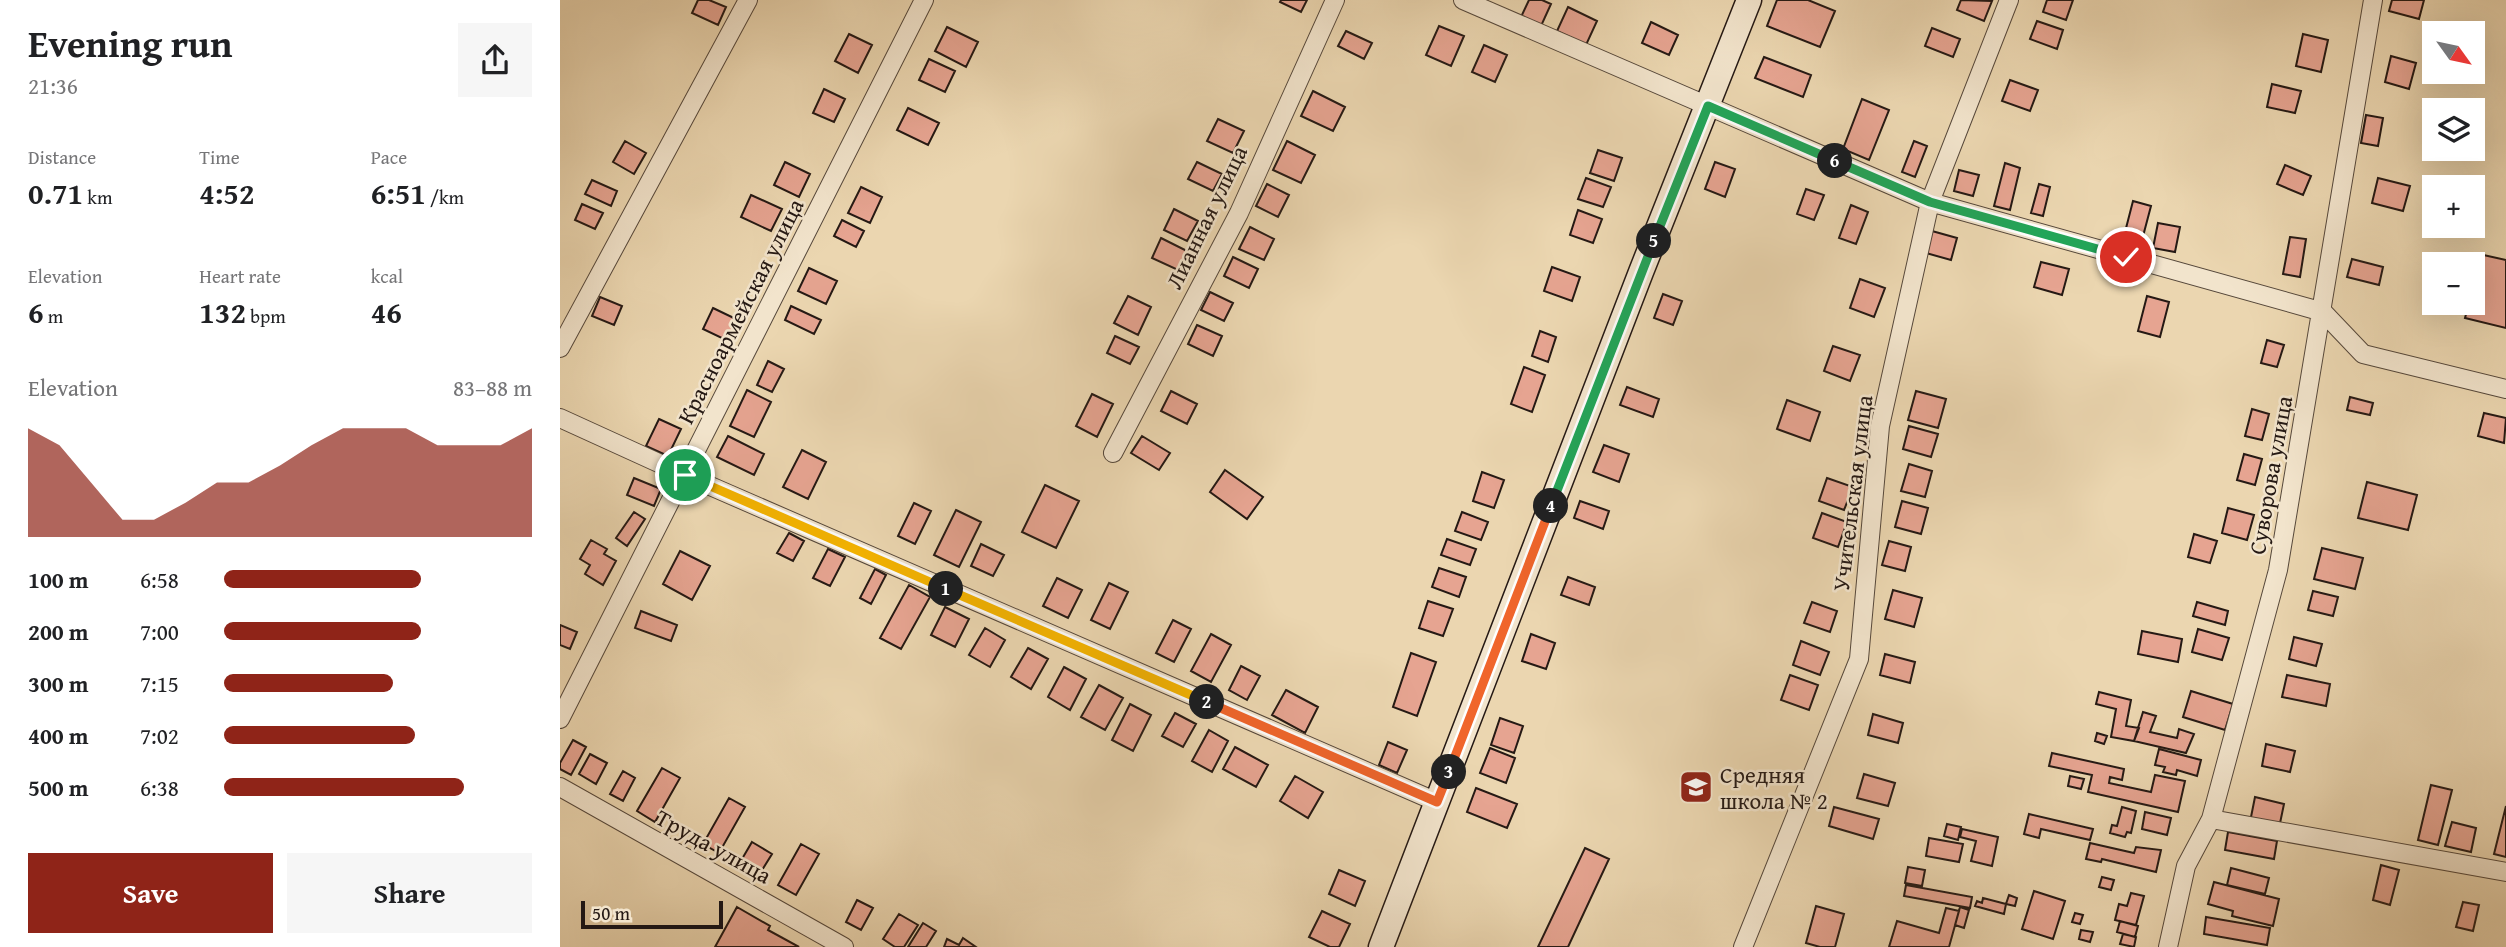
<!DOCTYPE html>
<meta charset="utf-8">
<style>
body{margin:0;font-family:"Gentium Book Plus",serif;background:#f6f6f6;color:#202124;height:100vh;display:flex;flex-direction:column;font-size:26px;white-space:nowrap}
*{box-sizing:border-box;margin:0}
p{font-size:23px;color:#757577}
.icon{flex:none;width:38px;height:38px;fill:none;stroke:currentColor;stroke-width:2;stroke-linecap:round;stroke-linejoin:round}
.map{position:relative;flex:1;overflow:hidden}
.details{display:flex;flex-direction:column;background:#fff;width:560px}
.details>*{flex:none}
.needle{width:46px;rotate:123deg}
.fabs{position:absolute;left:1862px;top:21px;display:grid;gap:14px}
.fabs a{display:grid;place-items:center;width:63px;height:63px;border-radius:0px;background:#fff;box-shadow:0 7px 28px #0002;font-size:35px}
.scale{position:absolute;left:21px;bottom:18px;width:142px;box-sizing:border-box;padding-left:7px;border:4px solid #251914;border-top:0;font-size:19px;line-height:24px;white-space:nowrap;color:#251914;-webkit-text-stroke:5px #f2e4cc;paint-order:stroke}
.pin{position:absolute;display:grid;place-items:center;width:60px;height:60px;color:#fff;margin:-30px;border:4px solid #fff;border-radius:50%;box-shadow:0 2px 7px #0007}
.km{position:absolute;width:35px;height:35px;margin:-18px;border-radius:50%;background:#222;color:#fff;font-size:19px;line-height:35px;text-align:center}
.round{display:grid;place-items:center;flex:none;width:74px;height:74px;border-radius:0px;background:#f6f6f6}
.headline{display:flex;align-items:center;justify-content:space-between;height:119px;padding:0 28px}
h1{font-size:38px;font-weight:600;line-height:52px}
.stats{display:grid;grid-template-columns:repeat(3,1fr);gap:10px;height:119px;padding:7px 28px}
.stats div{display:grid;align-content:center}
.stats b{font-size:30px;font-weight:600}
.stats small{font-size:19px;font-weight:400}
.stats p{font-size:19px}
.chart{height:196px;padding:14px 28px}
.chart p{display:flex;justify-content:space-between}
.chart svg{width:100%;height:126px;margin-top:7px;fill:#8f2418;opacity:.7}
.cta{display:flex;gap:14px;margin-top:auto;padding:14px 28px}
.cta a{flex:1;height:80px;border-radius:0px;background:#8f2418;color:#fff;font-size:28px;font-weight:600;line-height:80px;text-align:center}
.cta a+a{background:#f6f6f6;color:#202124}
ul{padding:0 28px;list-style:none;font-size:23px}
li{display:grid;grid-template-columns:112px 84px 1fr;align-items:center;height:52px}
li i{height:18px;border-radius:9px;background:#8f2418}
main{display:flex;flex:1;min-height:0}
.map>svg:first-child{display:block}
</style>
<main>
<section class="details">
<div class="headline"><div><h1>Evening run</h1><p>21:36</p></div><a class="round"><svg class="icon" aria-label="share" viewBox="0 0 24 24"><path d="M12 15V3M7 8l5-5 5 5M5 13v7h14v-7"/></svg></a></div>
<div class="stats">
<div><p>Distance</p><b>0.71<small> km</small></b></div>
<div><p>Time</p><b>4:52</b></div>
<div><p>Pace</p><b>6:51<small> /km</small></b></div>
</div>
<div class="stats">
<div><p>Elevation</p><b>6<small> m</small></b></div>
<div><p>Heart rate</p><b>132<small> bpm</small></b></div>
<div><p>kcal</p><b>46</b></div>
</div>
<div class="chart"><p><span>Elevation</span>83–88 m</p>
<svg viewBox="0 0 160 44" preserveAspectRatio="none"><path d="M0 44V6L10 12L20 25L30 38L40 38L50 32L60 25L70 25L80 19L90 12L100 6L110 6L120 6L130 12L140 12L150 12L160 6V44z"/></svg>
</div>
<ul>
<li><b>100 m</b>6:58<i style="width:64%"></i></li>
<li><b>200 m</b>7:00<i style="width:64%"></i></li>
<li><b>300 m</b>7:15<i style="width:55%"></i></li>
<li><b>400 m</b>7:02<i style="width:62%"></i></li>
<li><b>500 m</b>6:38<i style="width:78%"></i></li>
</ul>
<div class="cta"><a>Save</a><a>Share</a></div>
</section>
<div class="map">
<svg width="1946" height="947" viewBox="0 0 1946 947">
<rect width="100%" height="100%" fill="#ebd6b0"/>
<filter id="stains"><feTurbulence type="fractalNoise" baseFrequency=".00286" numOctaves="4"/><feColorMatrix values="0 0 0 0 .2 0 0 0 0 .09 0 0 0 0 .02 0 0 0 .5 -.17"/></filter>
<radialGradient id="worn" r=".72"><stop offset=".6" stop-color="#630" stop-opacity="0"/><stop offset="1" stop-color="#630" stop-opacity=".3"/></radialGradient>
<path fill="#e6a491" stroke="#251914" stroke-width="2" d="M138,0H149L166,7L158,25L132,13Z
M721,0H747L741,12L720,2Z
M969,0H982L991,4L981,26L961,17Z
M1217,0H1248L1275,11L1260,47L1207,26Z
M1401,0L1432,1L1424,21L1397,10Z
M1487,0H1513L1506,20L1483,12Z
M1832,0H1864L1859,19L1829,11Z
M1008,7L1037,21L1026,45L997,31Z
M1477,21L1503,30L1497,49L1470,39Z
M1091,22L1118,35L1109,55L1082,43Z
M879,26L904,36L891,66L866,55Z
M387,27L418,42L406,67L375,51Z
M1372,28L1400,39L1393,57L1365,46Z
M786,31L812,43L804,59L778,46Z
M289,34L312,45L298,73L275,61Z
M1743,34L1768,40L1761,72L1736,66Z
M924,45L947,55L935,82L912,72Z
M1831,56L1856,63L1849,89L1825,82Z
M1204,57L1251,75L1243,97L1195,78Z
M369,59L395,71L385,92L359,80Z
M1450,80L1478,90L1470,111L1442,101Z
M1712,84L1741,91L1735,113L1707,107Z
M264,89L285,99L274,122L253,113Z
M753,91L785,107L773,131L741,116Z
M1302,99L1329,110L1309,160L1283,149Z
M348,108L379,123L368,145L337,130Z
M1806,115L1823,118L1818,146L1801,143Z
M658,119L684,131L673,153L647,141Z
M65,141L86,153L74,174L53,162Z
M727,141L755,155L741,183L713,170Z
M1354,141L1367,146L1355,177L1342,172Z
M1038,150L1062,158L1054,181L1030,173Z
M225,162L250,174L239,197L214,185Z
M637,162L662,174L653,191L628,179Z
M1155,162L1175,169L1165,197L1145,189Z
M1445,163L1460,168L1450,210L1434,206Z
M1725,165L1751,176L1743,195L1717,184Z
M1399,170L1419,175L1413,196L1394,191Z
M1026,178L1051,187L1043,207L1018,199Z
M1818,178L1850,186L1843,211L1812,203Z
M32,180L57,191L51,206L25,194Z
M707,184L729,195L718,217L696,206Z
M1479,184L1490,187L1483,216L1471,213Z
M301,187L322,197L310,223L288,213Z
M1246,189L1264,195L1254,220L1237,214Z
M191,195L222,209L211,231L181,217Z
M1573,201L1591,206L1582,240L1564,236Z
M22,204L43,213L35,229L15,220Z
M1291,205L1308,212L1296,244L1279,238Z
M614,209L638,221L627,241L604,230Z
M1018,210L1042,219L1033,243L1010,235Z
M282,220L304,231L296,247L274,236Z
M1598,223L1620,227L1615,252L1593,248Z
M690,227L714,239L704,260L679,249Z
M1372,231L1397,238L1391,260L1366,253Z
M1730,237L1746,239L1740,277L1723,274Z
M601,238L627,251L618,270L592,258Z
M1919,254L1946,260V328L1905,318L1909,303H1913V284Z
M673,257L698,269L689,288L664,276Z
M1792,259L1823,267L1819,285L1787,277Z
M1481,262L1509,269L1502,295L1474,287Z
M992,267L1020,277L1012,301L984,291Z
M249,268L277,281L266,304L238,291Z
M1300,279L1325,288L1314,317L1290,308Z
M650,292L673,303L664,321L641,310Z
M1103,294L1122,301L1113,325L1094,318Z
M568,296L591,307L578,335L554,323Z
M1587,296L1609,302L1600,337L1578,331Z
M40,297L62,306L54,325L32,316Z
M231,306L261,320L254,334L225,320Z
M153,308L178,320L168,341L143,329Z
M637,325L662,336L653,356L628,344Z
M980,331L996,337L988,362L972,356Z
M555,336L579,347L570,364L547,353Z
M1707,340L1724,345L1717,367L1701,363Z
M1273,346L1300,355L1290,381L1264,371Z
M208,361L224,369L212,392L197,385Z
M964,367L985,375L972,412L951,404Z
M1067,387L1099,399L1093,417L1060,405Z
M187,390L211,402L194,437L170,426Z
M611,391L637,404L627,424L601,411Z
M1356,391L1386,399L1378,428L1348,420Z
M532,394L553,404L537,437L516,426Z
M1790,397L1813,403L1810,415L1787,410Z
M1227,400L1260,412L1250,441L1217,429Z
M1692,409L1709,414L1702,440L1685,436Z
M1924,413L1946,418L1944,443L1918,436Z
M99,419L121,429L108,456L86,446Z
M1349,426L1378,434L1371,457L1343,449Z
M168,436L204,454L194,475L157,457Z
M582,436L610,453L599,470L571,453Z
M1044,445L1069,454L1059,482L1033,472Z
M242,450L266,462L248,499L223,487Z
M1684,454L1702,459L1695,485L1677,480Z
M1349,464L1372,471L1365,497L1341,491Z
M665,470L703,497L687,519L650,492Z
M922,472L944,480L934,508L913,501Z
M74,478L101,489L94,506L67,495Z
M1267,478L1293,487L1284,510L1259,501Z
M1807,482L1857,495L1848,530L1798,518Z
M485,485L519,501L496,548L462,532Z
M1020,501L1049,511L1043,529L1014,518Z
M1342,501L1368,508L1361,534L1335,527Z
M354,503L371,511L355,544L338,536Z
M1668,508L1694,515L1687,540L1662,533Z
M396,510L421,522L399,567L374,555Z
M74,512L85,519L67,546L56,538Z
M902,512L928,522L921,540L895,531Z
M1262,513L1287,522L1278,547L1253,538Z
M229,533L244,541L233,561L217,553Z
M1634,534L1657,541L1650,563L1628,557Z
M887,539L916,549L910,565L881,555Z
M31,540L47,549L44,554L56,561L43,585L25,574L30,565L20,559Z
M1329,541L1351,547L1345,571L1322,565Z
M421,544L444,555L433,576L411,566Z
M1762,548L1803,558L1795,589L1754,579Z
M268,549L285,557L270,586L253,578Z
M120,551L150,566L132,600L103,584Z
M879,568L906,577L899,597L872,587Z
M315,569L326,575L311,604L300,598Z
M1008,577L1035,587L1029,605L1001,595Z
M497,578L522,590L508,618L483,606Z
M549,583L568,592L550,629L531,620Z
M349,585L370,597L341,649L320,638Z
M1333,590L1362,598L1354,627L1325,619Z
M1753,591L1778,597L1773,616L1748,610Z
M868,601L893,609L883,636L859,628Z
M1252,602L1277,611L1270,632L1244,623Z
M1637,602L1668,611L1665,625L1633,616Z
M385,607L409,619L395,647L371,635Z
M81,611L117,625L111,641L75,628Z
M613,620L631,629L614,662L596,653Z
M0,625L17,632L10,649L0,645Z
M425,628L445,640L430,667L409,655Z
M1638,629L1669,638L1662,660L1632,652Z
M1582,631L1622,639L1618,662L1578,654Z
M651,634L671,645L651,682L631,671Z
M971,634L995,643L986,669L962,661Z
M1734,637L1762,644L1756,666L1729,659Z
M1241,641L1269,652L1260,675L1233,665Z
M468,648L488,659L471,689L451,677Z
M851,653L876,662L857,716L833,707Z
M1325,654L1355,662L1350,683L1320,675Z
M681,666L700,676L687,700L669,690Z
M504,667L526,679L510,710L488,697Z
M1230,675L1258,685L1249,710L1221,700Z
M1727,675L1770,684L1766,706L1722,697Z
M539,685L563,698L545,730L521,717Z
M726,690L758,707L745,733L712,715Z
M1631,691L1673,704L1665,730L1623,717Z
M1539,692L1571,700L1566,726L1579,728L1574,741L1551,737L1556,709L1536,704Z
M570,704L591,715L573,751L552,740Z
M1583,712L1596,716L1590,732L1617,738L1619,729L1634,734L1626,753L1574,741Z
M615,713L636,724L623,747L602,736Z
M1313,714L1343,723L1338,743L1308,735Z
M940,718L963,726L954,753L931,745Z
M649,730L668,741L652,772L632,761Z
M1537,733L1547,736L1544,744L1535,741Z
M13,740L26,747L11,775L0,769V763Z
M828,742L847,750L837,773L819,765Z
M1706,744L1735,751L1730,772L1702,766Z
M675,747L708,765L696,787L663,769Z
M930,748L955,758L946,783L920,773Z
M1599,749L1641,760L1637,776L1617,770L1616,775L1603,772L1605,767L1595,765Z
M1492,753L1564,769L1562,780L1550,777L1549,783L1591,792L1595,775L1625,781L1618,812L1528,792L1532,775L1489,766Z
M30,754L47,763L36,784L19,774Z
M102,768L120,778L95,822L77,811Z
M63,771L75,778L63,801L50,794Z
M1304,774L1335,783L1328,806L1297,798Z
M735,776L763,792L748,818L720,801Z
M1510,776L1524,779L1521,789L1508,786Z
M1871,785L1892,790L1878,845L1858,840Z
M916,788L957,804L947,828L907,812Z
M1695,797L1724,804L1719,828L1690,822Z
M169,798L185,807L159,853L143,844Z
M1946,806V857L1934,854Z
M1274,807L1319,819L1313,839L1269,826Z
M1562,807L1576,811L1571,833L1567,832L1565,837L1550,833L1552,825L1557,826Z
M1585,812L1611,818L1607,835L1582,829Z
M1469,814L1533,829L1530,840L1481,829L1479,838L1464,834Z
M1892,822L1916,828L1911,852L1885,846Z
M1387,824L1401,827L1398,840L1384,836Z
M1402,829L1438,837L1432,866L1411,861L1416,841L1400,837Z
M1668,832L1717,841L1714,859L1665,850Z
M1369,838L1403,844L1399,862L1366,856Z
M192,842L212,854L199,875L179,864Z
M1530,843L1574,853L1576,847L1601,850L1596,872L1542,859L1541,862L1526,859Z
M241,844L259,854L236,895L218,885Z
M1025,848L1049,859L1008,947H978Z
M1821,865L1839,870L1830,905L1813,900Z
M1348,867L1365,870L1362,886L1345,883Z
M1671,868L1709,878L1705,894L1667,885Z
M779,870L805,881L795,906L769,894Z
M1542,877L1554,880L1551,890L1539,887Z
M1654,882L1719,899L1713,926L1672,916L1673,911L1648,904Z
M1346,885L1412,897L1410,908L1344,896Z
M1474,891L1505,901L1493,939L1462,929Z
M1571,893L1584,896L1576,925L1555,920L1559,904L1567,906Z
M1449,895L1457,898L1455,906L1446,904Z
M1423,898L1446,904L1444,914L1415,906L1417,901L1422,903Z
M297,900L313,908L301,930L286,922Z
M1903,902L1919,905L1913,931L1896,927Z
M1256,906L1284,914L1275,947H1260L1246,943Z
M177,907L210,926L208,930L239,947H155Z
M1400,907L1409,910L1404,928L1395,925Z
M1386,908L1399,911L1389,947H1329L1337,921L1379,933Z
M762,911L790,924L779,947H770L749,937Z
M1515,913L1523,915L1520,924L1512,922Z
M339,914L358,925L344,947H335L323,939Z
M1646,917L1710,928L1707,945L1644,934Z
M1560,921L1578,926L1575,937L1557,932Z
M363,923L376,931L366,947H348Z
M1521,930L1533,932L1530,942L1519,939Z
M1563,934L1576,937L1574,947L1560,944Z
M403,938L416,947H384L387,939L399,945Z"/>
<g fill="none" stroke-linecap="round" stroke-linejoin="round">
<defs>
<path id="street" d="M903,0L1370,202L1763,312L1803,354L1946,389
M0,348L188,0
M0,418L125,475L877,802
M553,453L679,213L775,0
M0,719L364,0
M0,787L284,947
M1651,819L1946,872
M1183,947L1299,659L1320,426L1370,202L1449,0
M1608,947L1626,866L1651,819L1718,570L1813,0"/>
<path id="secondary" d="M821,947L1081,272L1189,0"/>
</defs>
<use href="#street" stroke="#56483b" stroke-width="20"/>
<use href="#secondary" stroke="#251914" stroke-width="27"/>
<use href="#street" stroke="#f2e4cc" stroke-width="18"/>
<use href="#secondary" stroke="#f2e4cc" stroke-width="24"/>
</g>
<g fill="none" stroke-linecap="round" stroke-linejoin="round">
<defs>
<path id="split-1" d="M125,475L386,589"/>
<path id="split-2" d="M386,589L647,702"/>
<path id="split-3" d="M647,702L877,802L889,772"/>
<path id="split-4" d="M889,772L991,506"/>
<path id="split-5" d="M991,506L1094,241"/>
<path id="split-6" d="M1094,241L1148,106L1275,161"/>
<path id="split-7" d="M1275,161L1370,202L1566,257"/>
</defs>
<use href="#split-1" stroke="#fff" stroke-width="14"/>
<use href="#split-2" stroke="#fff" stroke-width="14"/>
<use href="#split-3" stroke="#fff" stroke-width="14"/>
<use href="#split-4" stroke="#fff" stroke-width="14"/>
<use href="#split-5" stroke="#fff" stroke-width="14"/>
<use href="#split-6" stroke="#fff" stroke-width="14"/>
<use href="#split-7" stroke="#fff" stroke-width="14"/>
<use href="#split-1" stroke="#f5b400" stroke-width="9"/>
<use href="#split-2" stroke="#f5b400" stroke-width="9"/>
<use href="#split-3" stroke="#f0652b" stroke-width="9"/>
<use href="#split-4" stroke="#f0652b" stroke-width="9"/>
<use href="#split-5" stroke="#22a559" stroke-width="9"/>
<use href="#split-6" stroke="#22a559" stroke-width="9"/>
<use href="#split-7" stroke="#22a559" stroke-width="9"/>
</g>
<defs>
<symbol id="school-square" viewBox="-11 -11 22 22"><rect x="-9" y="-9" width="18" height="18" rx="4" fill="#8f2418" stroke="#f2e4cc"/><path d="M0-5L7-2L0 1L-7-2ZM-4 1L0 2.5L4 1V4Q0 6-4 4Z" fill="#fff"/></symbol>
</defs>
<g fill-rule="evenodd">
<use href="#school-square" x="1117" y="768" width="38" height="38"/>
</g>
<g text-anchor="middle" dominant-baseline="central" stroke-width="5" stroke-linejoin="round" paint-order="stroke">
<g font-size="23" fill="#251914" stroke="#f2e4cc">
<text transform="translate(646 217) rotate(-64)">Лианная улица</text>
<text transform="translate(180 311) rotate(-63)">Красноармейская улица</text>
<text transform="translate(1710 475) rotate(-80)">Суворова улица</text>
<text transform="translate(1292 493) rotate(-83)">Учительская улица</text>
<text transform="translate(154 846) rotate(29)">Труда улица</text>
</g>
<g font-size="23" fill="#251914" stroke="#f2e4cc" text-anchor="start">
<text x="1160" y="774">Средняя<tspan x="1160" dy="26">школа № 2</tspan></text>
</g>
</g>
<rect width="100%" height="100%" filter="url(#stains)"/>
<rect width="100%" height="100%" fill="url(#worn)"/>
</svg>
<div class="fabs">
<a><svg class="needle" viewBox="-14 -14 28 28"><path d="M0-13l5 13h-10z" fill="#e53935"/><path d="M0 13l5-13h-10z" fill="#757577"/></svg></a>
<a><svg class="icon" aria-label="layers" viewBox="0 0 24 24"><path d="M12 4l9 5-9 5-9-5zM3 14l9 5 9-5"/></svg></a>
<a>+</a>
<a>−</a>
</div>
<div class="scale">50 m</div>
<div class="pin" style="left:125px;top:475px;background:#1e9e55"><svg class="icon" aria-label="arrive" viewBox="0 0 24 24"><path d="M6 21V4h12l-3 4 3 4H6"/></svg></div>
<div class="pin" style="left:1566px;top:257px;background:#d93025"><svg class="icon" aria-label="check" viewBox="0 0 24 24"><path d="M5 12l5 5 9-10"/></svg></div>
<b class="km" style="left:386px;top:589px">1</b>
<b class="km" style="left:647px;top:702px">2</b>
<b class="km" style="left:889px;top:772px">3</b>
<b class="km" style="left:991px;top:506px">4</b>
<b class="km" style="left:1094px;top:241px">5</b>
<b class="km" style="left:1275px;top:161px">6</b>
</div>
</main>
